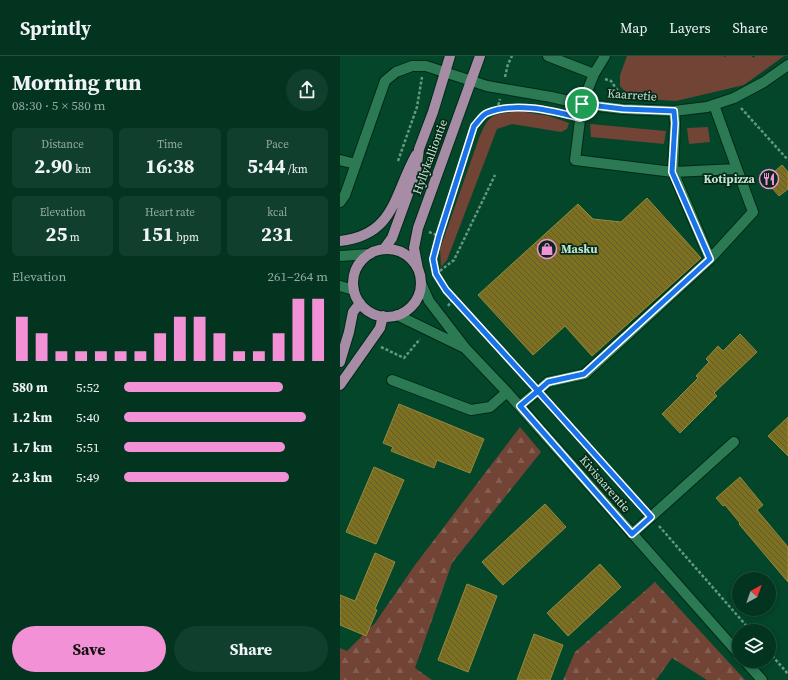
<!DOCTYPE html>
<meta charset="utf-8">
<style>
body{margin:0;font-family:"Source Serif 4",serif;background:#103f2d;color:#f1f3f6;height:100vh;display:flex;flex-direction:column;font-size:15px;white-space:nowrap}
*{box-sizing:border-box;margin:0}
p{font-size:13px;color:#96aaa5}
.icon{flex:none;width:22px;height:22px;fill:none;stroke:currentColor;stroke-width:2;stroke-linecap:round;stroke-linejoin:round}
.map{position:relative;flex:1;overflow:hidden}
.drawer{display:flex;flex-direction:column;background:#023420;width:340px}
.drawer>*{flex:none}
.needle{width:26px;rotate:40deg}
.fabs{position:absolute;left:392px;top:516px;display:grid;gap:8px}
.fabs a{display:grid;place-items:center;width:44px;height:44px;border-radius:50%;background:#023420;box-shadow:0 2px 6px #0003,0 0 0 1px #234f3e;font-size:20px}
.pin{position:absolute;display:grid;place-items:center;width:34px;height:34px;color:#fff;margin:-17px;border:2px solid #fff;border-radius:50%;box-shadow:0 1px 4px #0007}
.round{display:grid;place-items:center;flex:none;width:42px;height:42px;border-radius:21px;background:#103f2d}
.head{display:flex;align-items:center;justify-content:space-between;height:68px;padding:0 12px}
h1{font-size:22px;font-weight:700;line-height:30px}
.figures{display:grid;grid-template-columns:repeat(3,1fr);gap:6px;height:68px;padding:4px 12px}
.figures div{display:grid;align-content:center;border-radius:6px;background:#103f2d;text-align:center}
.figures b{font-size:20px;font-weight:700}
.figures small{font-size:11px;font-weight:400}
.figures p{font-size:11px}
.chart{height:112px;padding:8px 12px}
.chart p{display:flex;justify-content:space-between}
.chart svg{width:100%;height:72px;margin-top:4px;stroke:#f391d6;stroke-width:6}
.primary-button{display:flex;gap:8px;margin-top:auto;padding:8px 12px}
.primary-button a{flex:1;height:46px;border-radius:24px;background:#f391d6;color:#111;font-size:16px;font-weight:700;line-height:46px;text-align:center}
.primary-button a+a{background:#103f2d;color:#f1f3f6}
ul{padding:0 12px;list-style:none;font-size:13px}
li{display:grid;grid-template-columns:64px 48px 1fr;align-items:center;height:30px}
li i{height:10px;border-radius:5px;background:#f391d6}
header{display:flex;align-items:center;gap:24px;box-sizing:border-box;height:56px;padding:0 20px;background:#023420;border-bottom:1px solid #234f3e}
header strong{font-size:19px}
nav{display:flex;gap:22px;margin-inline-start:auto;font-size:14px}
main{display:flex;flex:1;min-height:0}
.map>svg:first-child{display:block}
</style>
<header>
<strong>Sprintly</strong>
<nav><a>Map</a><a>Layers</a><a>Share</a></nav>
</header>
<main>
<section class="drawer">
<div class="head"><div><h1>Morning run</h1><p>08:30 · 5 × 580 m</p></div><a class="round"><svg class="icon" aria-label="share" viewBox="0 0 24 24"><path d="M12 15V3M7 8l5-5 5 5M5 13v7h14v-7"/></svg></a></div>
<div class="figures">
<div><p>Distance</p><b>2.90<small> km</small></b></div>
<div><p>Time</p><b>16:38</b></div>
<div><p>Pace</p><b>5:44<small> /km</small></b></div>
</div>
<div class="figures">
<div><p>Elevation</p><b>25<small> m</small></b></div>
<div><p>Heart rate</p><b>151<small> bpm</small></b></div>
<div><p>kcal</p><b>231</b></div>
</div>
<div class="chart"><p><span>Elevation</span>261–264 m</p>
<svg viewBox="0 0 160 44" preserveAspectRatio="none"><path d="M5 44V17M15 44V27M25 44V38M35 44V38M45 44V38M55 44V38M65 44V38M75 44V27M85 44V17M95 44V17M105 44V27M115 44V38M125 44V38M135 44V27M145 44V6M155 44V6"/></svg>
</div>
<ul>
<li><b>580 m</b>5:52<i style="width:78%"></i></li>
<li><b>1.2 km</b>5:40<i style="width:89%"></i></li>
<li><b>1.7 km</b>5:51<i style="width:79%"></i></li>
<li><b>2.3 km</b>5:49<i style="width:81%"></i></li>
</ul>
<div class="primary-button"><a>Save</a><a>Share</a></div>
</section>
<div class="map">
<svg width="448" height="624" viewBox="0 0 448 624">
<defs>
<pattern id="forest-firs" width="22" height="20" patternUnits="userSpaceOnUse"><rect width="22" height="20" fill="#714436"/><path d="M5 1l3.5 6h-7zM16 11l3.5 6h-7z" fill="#835f52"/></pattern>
<pattern id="building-back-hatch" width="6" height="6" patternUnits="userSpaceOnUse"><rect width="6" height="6" fill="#7e7021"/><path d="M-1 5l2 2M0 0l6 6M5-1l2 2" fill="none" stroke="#5f5d2e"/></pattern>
</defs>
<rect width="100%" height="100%" fill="#03462a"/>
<path fill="#714436" d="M287,0H383L385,1L386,0H411L414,2L415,0H444L404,29L336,45L291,42L280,30V19Z
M179,55L209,60L229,67L227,73L221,76L172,68L157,73L107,204L101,211L100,193L139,82C150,56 152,59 179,55Z
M250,68L326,75L324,88L251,81Z
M368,71L370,86L349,88L347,72Z"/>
<path fill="url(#forest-firs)" d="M180,371L201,396L112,507L75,612L92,624H0V592L7,595L35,567L75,509Z
M315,526L405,624H367L332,602L316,624H223L235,596Z"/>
<path fill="url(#building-back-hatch)" stroke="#97883d" d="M442,109L448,116V133L439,140L425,124Z
M307,142L361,202L252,300L225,270L193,299L138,239L238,148L253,163L281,166Z
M400,278L417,296L374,337L377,340L340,377L322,358L358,322L356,320L369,306L366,303L378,290L383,295Z
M59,348L144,383L130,417L97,404L94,412L51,395L53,391L43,387Z
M448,361V400L428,380Z
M34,411L64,424L36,488L6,476Z
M400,421L423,449L417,454L448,491V526L399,468L400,467L385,449L383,450L376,442Z
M205,448L226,471L163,529L142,506Z
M35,497L55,506L35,553L37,554L26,580L0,569V539L15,545Z
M260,508L281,531L228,580L207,557Z
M127,528L157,540L128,616L98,604Z
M194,578L223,589L210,624H177Z"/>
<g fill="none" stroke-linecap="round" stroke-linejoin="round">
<defs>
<path id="minor" d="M208,0L254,18
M265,0L254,18L242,48L235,104L333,116L397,113L374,49
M0,104L16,108
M0,146L5,139L45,25L56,16L72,10H86L147,30L211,41L242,48L283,53L334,55L367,51L394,42L424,26L448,9
M0,200L30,198
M370,203L413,156L397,113
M81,227L89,245L126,293L167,336L399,598
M0,230L14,234
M57,259L125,292
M52,324L131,354L150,351L167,336
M180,350L208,326L245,318L370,203L333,116L335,67L334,55
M292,478L394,386
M405,605L422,624"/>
<path id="major" d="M0,185C55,179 54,138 76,99
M44,193L52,182L76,116L79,93L93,56L110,0
M13 227a34 34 0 1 1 68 0a34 34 0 1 1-68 0Z
M78,213L74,192L78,172L140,0
M0,306L9,276L13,256L20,247
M0,329L40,272L43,260"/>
</defs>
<use href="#minor" stroke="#002916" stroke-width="12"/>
<use href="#major" stroke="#002916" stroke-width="12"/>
<path stroke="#65997f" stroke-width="2.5" stroke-dasharray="3 2" stroke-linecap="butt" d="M165,21L168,8L172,0
M265,23L271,25L282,41
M401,52L448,104
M157,54L160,43
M58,105L77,51L82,21
M89,176L99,180
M96,218L114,204L155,119
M108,250L114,242
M41,291L64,302L80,283
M190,326L106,234L96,218L93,203L99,180L134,70C138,66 141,62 145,59C158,48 196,53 213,55
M205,343L304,453
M319,470L411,575
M429,596L448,618"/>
<use href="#minor" stroke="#2b7a53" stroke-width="10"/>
<use href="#major" stroke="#a68ca5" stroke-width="10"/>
</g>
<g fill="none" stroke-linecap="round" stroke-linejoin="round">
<defs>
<path id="route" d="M242,48L240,62C213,55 175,45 147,57C142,59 138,66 134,70L99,180L93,203L96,218L106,234L198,335L180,350L292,478L311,461L198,335L208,326L244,318L370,203L332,116L335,67L334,55L283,53L242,48"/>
</defs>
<use href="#route" stroke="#fff" stroke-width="8"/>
<use href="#route" stroke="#1a73e8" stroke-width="5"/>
</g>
<defs>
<symbol id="restaurant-ring" viewBox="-11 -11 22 22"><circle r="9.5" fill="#072818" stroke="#f391d6" stroke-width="1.5"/><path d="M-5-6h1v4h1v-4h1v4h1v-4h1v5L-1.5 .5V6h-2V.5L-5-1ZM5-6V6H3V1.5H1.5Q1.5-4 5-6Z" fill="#f391d6"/></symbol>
<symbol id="shop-ring" viewBox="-11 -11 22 22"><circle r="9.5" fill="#072818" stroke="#f391d6" stroke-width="1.5"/><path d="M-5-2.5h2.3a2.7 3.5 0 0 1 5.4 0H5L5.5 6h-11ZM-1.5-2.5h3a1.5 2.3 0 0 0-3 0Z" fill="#f391d6"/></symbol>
</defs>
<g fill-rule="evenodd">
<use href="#restaurant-ring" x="418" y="112" width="22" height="22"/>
<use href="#shop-ring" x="196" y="182" width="22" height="22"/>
</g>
<g text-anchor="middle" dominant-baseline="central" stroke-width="3.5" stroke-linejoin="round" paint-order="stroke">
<g font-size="12" fill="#c1e6cf" stroke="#072818">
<text transform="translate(292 39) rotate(4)">Kaarretie</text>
<text transform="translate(90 101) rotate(-70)">Hyllykalliontie</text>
<text transform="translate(265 428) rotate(49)">Kivisaarentie</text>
</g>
<g font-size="12" font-weight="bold" fill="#c1e6cf" stroke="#072818" text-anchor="end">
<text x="415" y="123">Kotipizza</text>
<text x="221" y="193" text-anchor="start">Masku</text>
</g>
</g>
</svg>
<div class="fabs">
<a><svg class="needle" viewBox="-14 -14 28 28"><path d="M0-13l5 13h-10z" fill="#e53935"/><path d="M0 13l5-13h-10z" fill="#96aaa5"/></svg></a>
<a><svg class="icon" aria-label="layers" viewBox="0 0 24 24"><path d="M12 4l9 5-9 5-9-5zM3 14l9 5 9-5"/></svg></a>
</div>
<div class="pin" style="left:242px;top:48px;background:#1e9e55"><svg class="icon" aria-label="arrive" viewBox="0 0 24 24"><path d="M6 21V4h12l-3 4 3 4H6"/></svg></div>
</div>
</main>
